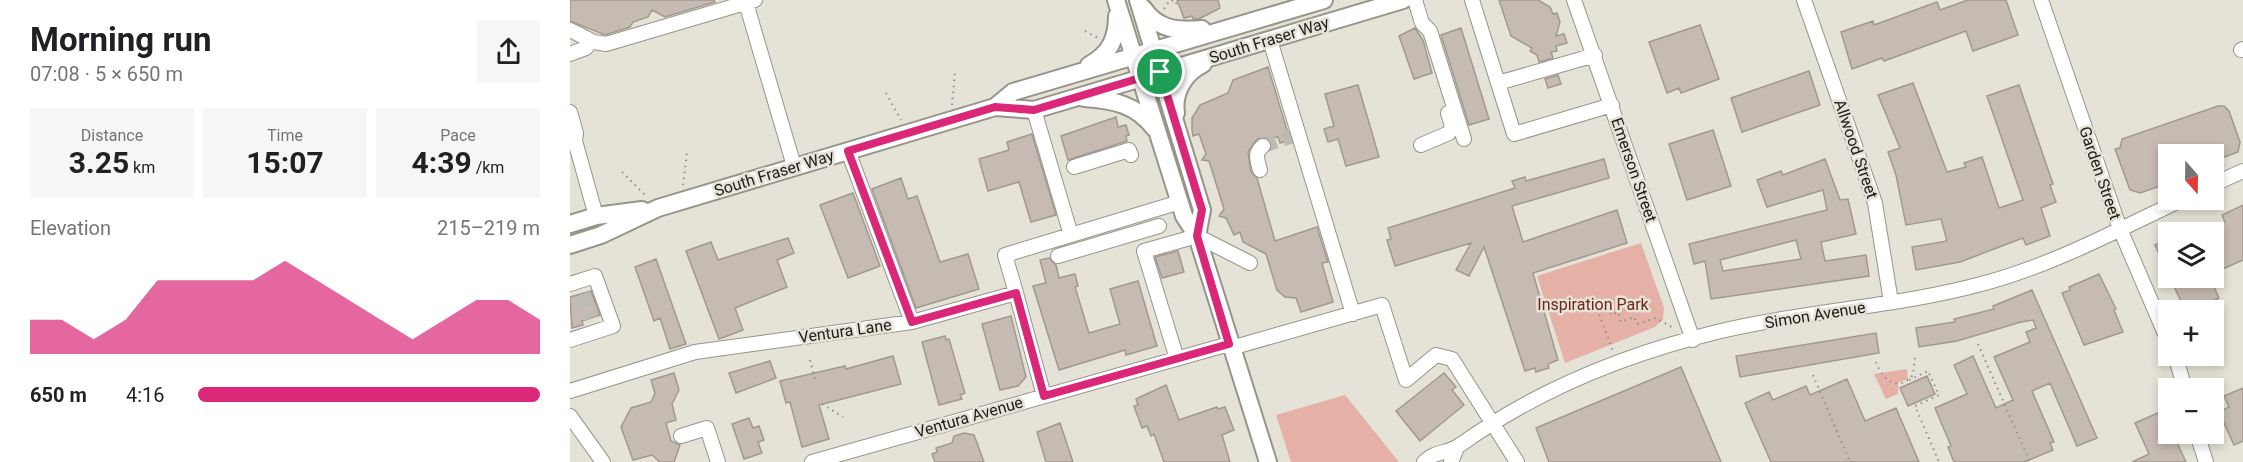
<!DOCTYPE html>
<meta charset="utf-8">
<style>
body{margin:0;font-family:Roboto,sans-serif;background:#f6f6f6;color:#202124;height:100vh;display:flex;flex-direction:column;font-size:22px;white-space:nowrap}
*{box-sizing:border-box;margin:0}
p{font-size:20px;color:#757577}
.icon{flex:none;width:33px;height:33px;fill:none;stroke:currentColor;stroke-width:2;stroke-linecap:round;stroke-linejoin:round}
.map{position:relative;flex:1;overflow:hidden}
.panel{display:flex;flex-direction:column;background:#fff;width:570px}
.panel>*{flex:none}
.needle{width:39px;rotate:160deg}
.buttons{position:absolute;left:1588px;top:144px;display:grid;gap:12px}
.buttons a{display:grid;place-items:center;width:66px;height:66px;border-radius:0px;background:#fff;box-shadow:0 3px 9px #0003;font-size:30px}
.pin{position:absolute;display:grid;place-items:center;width:51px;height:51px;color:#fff;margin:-26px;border:3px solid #fff;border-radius:50%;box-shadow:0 2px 6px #0007}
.round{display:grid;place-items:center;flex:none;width:63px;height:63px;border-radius:0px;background:#f6f6f6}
.overview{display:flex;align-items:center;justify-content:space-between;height:102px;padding:0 30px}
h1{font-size:33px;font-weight:700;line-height:45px}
.stats{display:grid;grid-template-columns:repeat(3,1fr);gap:9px;height:102px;padding:6px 30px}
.stats div{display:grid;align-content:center;border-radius:0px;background:#f6f6f6;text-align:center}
.stats b{font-size:30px;font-weight:700}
.stats small{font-size:16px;font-weight:400}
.stats p{font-size:16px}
.chart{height:168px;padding:12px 30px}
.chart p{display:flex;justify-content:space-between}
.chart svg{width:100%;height:108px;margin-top:6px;fill:#db2777;opacity:.7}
ul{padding:0 30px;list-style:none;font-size:20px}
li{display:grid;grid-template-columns:96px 72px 1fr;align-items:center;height:45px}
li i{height:15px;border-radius:8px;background:#db2777}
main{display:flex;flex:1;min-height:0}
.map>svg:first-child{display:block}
</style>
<main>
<section class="panel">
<div class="overview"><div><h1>Morning run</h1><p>07:08 · 5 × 650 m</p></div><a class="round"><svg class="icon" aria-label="share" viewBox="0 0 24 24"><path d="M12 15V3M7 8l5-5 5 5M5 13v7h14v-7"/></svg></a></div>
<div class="stats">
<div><p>Distance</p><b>3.25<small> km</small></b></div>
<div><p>Time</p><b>15:07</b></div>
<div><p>Pace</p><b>4:39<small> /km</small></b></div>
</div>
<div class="chart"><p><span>Elevation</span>215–219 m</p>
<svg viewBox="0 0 160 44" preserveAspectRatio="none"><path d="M0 44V30L10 30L20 38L30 30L40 14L50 14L60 14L70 14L80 6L90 14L100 22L110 30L120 38L130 30L140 22L150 22L160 30V44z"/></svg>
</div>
<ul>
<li><b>650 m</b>4:16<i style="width:100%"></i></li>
</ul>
</section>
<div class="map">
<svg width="1673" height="462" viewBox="0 0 1673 462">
<rect width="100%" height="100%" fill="#e5e3d7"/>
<path fill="#e5b0a5" d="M1071,243L1094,308L1093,319L1085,327L995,363L967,276Z
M1337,369L1338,379L1328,383V394L1316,399L1304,374Z
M775,395L829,462H721L706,415Z"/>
<path fill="#c5bbb3" stroke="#a19890" stroke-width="1.5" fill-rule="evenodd" d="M0,0H144L145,2L95,17L82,10L78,17L63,22L60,27L35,35L0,21Z
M607,0H648L650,8L629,19H623L622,16L614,18Z
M929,0H968L980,7L983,14L987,13L990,22L986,36L994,34L997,43L986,46L987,51L981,52L983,58L969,62L967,55L960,51L962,48L941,36Z
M1398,0H1436L1448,35L1403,51L1396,31L1314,61L1312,58L1282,69L1271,32L1303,21L1304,25L1367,2L1370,10Z
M1130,25L1149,79L1111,93L1109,88L1097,93L1079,42Z
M845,28L853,40L862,73L844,79L829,36Z
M891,28L919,119L899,125L871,35Z
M698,67L720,140L710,143L708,137L687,139L678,152L681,172L687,178L705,241L747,227L758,262L752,263L763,302L731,312L726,298L715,297L707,290L696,254L673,242L670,232L664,235L656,218L649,216L654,209L639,161L632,160L636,154L629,134L623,136L622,129V118L630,105L658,93L663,80Z
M1239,71L1250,105L1172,132L1161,98Z
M988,75L991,84L978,88L975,79Z
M1343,83L1377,172L1396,167L1394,163L1412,157L1429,208L1453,200L1417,96L1449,85L1483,184L1480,185L1486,202L1471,208L1480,236L1456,245L1453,238L1390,262L1346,270L1342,247L1377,241L1371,219L1336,225L1326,175L1318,152L1330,148L1308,95Z
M788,85L809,157L776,166L768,139L758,142L754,129L764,126L755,94Z
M1648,106H1654L1659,111L1670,142L1668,152L1644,161V154H1599V183L1570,193L1560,190L1545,149L1550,148L1552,139Z
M546,117L548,127L556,125L559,135L556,136L557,141L498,160L491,136Z
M1143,130L1161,186L1117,200L1099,144Z
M462,134L486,215L461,222L449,182L418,191L409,159L439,150L437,142Z
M1034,159L1039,178L942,206L953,242L1047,210L1057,243L963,273L988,360L978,364L979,368L966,372L965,368L955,371L914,247L899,276L886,270L901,243L825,266L817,240L821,239L818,228L945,188L942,181L955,177L956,181Z
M1255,159L1270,200L1278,199L1286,234L1251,242L1255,261L1296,255L1299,276L1141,299L1135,261L1124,264L1119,244L1257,210L1253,190L1197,207L1187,180L1211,171L1213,175ZM1226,240L1231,259L1153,271L1150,260Z
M331,178L338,199L347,196L370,262L398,254L409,289L346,308L302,189Z
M283,193L310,266L278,278L250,205Z
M1673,205V260L1644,273V228L1655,222L1652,215Z
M218,238L224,253L207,260L217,287L165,308L173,330L149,339L116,251L141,242L148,260Z
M1599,239V276L1585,245Z
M608,251L614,272L592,278L585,257Z
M479,258L486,265L489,278L505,274L508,286L505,287L519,333L550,324L540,289L568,281L587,346L556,355L555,350L489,370L463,286L476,283L470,260Z
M86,259L116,344L100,349L90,318L84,321L65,267Z
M1529,274L1546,309L1544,310L1553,332L1514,345L1492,293L1500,290L1499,287Z
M1600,278H1640L1649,298L1622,310H1615Z
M1462,290L1527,438L1507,446L1480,383L1462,391L1484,442L1480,443L1483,450L1454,462H1384L1378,447L1381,446L1365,408L1397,394L1384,365L1403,356L1426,408L1443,400L1424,357L1460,342L1456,332L1466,328L1463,320L1451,322L1387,341L1349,347L1346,328L1385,322L1384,319L1424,309L1423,306Z
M21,291L30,315L12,321L13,325L2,328L0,297Z
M441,316L456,377L448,386L430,390L412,324Z
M1306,333L1309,353L1170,377L1166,356Z
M375,336L376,340L379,339L395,393L390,395L392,399L369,405L352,342Z
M323,356L331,384L249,405L259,439L232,447L220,402L216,403L210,381L275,366L276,369Z
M200,361L206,378L166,393L159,373Z
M1111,367L1151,462H979L966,428Z
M104,373L109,390L102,404L106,420L96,423L101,441L110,445L104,462H90L82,455L63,460L51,427L61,408L81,402L85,393L81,380Z
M874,373L886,387L882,390L894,405L850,441L826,411Z
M1357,376L1365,394L1338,406L1330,388Z
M1277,379L1295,421L1326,408L1349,462H1201L1175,403L1199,392L1203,400L1236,386L1240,395Z
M596,385L609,420L647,407L648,409L655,407L664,430L652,435L660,462H594L584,434L581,436L577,426L572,428L564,406L568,405L566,399Z
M1673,388V441L1664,445L1649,412L1659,407L1654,396Z
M1597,409L1599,434H1603L1616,462H1562L1579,454L1565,423Z
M179,418L183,428L189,426L194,440L188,442L192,453L174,459L162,424Z
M490,423L503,462H476L467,432Z
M394,433L404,435L414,462H365L362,454L367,452L366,448L382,443L384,436Z"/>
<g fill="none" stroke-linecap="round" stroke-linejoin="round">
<path stroke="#bdbbb1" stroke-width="14" stroke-dasharray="14 7" stroke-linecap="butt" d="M693,146L729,134
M12,294L21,318"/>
<defs>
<path id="minor" d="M845,0L852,23L860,31L894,139
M902,0L944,134L1042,105
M1004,0L1123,340
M1234,0L1305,203L1321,302
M1471,0L1550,229L1599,343
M176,3L224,166
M0,30L24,42L36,44L185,0
M700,40L783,314
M1671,50L1673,49
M0,54L16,48L20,40
M928,83L1025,55
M464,110L501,235
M0,112L6,133L5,141L26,216
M851,145L879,133L882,126L878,113
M278,151L342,322
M504,167L559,150L561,155
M690,170C687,159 684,153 693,146
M1644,184L1673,171
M488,256L589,226
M0,284L25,276L43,326L0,340
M446,293L435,255L610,202
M661,348L812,305L836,380L866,355L882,359L947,462
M1605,356L1615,388
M607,359L574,251L627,236L680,263
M0,391L125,352L342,322L446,293L474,396
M0,416L33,462
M1627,434L1636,462
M111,436L137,428L148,462
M242,462L659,344
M854,462C866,450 878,454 890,445C967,390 1059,353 1151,331C1238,310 1328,307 1415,283C1482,265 1548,230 1611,200
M881,462L887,448"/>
<path id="major" d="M546,0L614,216L627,236L698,462
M568,0L632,210L627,236
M573,8C588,30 607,31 632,29
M519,65C540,54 547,38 547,16
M514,98C543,100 566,104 584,128
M425,107L443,92L754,0
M606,113C603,93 614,73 633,64
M0,224L26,216L72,210
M0,245L31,235L88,208L425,107L464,110L833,0"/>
</defs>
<use href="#minor" stroke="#97958a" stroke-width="16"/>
<use href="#major" stroke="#97958a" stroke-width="20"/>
<path stroke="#908e86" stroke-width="2" stroke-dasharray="1.5 4.5" stroke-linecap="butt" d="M602,0L604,4L608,3
M594,9L600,0
M515,31L528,38
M316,93L331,120
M382,105L385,72
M52,172L75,195
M113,185L117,152
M1039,307L1041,315L1048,312L1051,322L1064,317L1067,324L1086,318L1105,329
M1027,309L1043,351
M1408,344L1460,462
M240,360L245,379
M1306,362C1313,380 1327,393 1343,375L1345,356
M1243,375L1280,462
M1339,380L1358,371L1369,395L1345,406L1369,462
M252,404L273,417"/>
<use href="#minor" stroke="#fff" stroke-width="14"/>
<use href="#major" stroke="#fff" stroke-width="16"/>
</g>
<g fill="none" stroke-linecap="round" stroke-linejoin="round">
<defs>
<path id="route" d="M590,72L632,210L627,236L659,344L474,396L446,293L342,322L278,151L425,107L464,110Z"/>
</defs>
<use href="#route" stroke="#fff" stroke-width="12"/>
<use href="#route" stroke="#db2777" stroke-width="8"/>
</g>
<g text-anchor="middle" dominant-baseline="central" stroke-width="5" stroke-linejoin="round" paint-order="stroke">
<g font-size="16" fill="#1d1c18" stroke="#e5e3d7">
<text transform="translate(699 40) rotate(-17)">South Fraser Way</text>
<text transform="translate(1286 149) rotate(71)">Allwood Street</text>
<text transform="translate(1064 170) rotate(71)">Emerson Street</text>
<text transform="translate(204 173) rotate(-17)">South Fraser Way</text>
<text transform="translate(1530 173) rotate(71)">Garden Street</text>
<text transform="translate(1245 315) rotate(-9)">Simon Avenue</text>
<text transform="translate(275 331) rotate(-8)">Ventura Lane</text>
<text transform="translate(399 417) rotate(-16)">Ventura Avenue</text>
</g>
<g font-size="16" fill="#702518" stroke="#e5e3d7">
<text x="1023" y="304">Inspiration Park</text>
</g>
</g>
</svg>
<div class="buttons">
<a><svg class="needle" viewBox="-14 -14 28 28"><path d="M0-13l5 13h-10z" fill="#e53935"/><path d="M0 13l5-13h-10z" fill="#757577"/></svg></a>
<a><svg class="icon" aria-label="layers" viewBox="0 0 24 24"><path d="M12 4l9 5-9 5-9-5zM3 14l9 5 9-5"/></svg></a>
<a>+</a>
<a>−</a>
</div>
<div class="pin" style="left:590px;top:72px;background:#1e9e55"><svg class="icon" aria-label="arrive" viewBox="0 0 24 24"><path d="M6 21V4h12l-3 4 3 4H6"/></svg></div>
</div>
</main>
